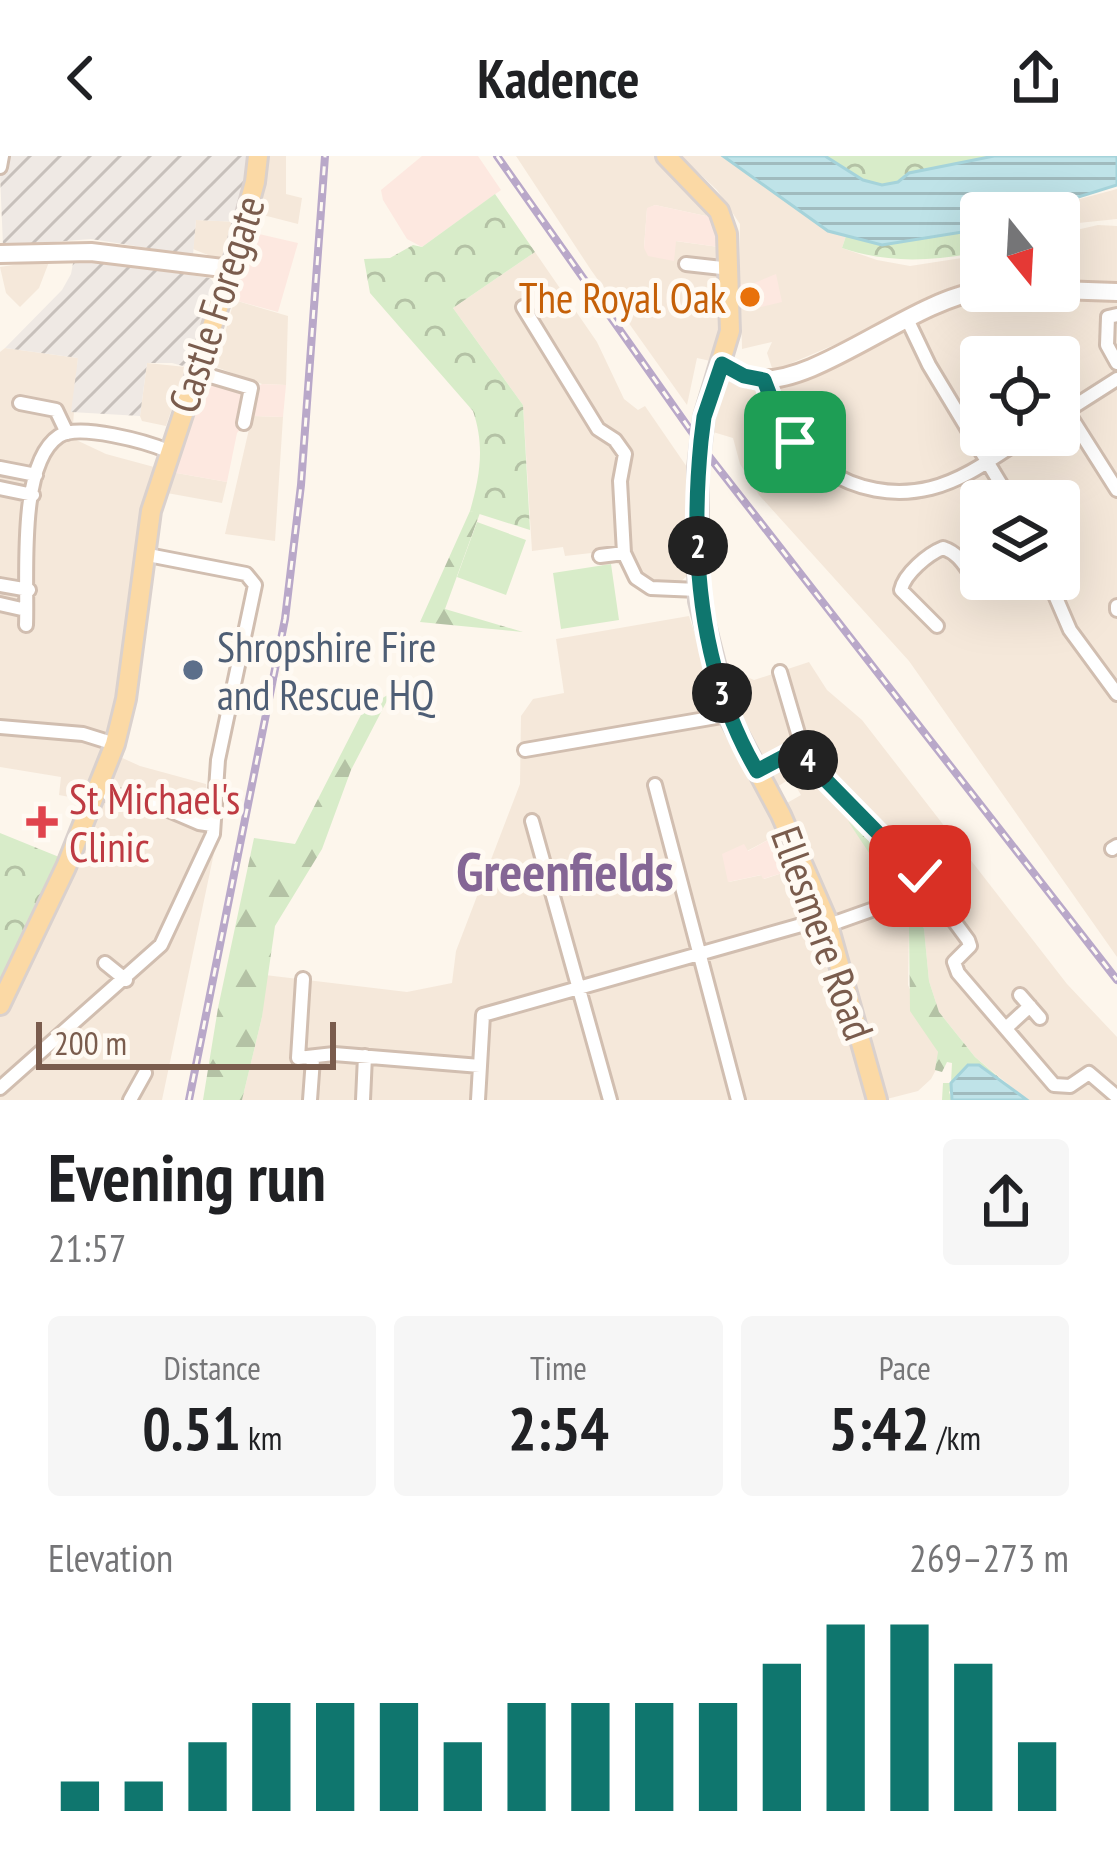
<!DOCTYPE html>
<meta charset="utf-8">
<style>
body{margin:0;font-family:"PT Sans Narrow",sans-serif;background:#f6f6f6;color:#202124;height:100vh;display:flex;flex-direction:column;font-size:45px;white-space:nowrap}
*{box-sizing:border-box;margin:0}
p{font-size:39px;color:#757577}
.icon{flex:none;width:66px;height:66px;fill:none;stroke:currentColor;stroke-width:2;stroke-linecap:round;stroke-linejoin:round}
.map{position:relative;height:944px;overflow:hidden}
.details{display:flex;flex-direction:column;background:#fff;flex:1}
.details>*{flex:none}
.needle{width:78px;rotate:162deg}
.buttons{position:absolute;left:960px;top:36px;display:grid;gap:24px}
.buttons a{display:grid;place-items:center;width:120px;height:120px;border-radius:12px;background:#fff;box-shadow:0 12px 48px #0002;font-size:60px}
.scale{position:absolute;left:36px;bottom:30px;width:300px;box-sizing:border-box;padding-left:12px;border:6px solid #7a5c4d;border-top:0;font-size:33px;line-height:42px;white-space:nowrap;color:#7a5c4d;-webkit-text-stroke:9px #fffaf3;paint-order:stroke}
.pin{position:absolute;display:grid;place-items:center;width:102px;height:102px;color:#fff;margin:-51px;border-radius:24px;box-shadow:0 6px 18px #0006}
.km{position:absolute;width:60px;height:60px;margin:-30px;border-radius:50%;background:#222;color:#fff;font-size:33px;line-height:60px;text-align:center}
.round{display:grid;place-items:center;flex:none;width:126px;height:126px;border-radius:12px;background:#f6f6f6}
.summary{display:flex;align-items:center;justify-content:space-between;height:204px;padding:0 48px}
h1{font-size:66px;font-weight:600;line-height:90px}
.figures{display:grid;grid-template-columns:repeat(3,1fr);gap:18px;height:204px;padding:12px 48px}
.figures div{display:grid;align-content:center;border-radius:12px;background:#f6f6f6;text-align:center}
.figures b{font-size:60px;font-weight:600}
.figures small{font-size:33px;font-weight:400}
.figures p{font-size:33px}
.chart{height:336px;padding:24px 48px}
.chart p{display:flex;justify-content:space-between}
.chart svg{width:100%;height:216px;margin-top:12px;stroke:#0f766e;stroke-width:6}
header{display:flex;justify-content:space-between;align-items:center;height:156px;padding:0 48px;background:#fff;font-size:54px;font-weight:600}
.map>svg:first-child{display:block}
</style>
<header><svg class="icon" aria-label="back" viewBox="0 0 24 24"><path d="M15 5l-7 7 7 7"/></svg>Kadence<svg class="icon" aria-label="share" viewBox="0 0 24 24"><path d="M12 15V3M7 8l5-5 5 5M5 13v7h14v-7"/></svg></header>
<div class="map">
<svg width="1117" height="944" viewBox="0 0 1117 944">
<defs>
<pattern id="industrial-furrows" width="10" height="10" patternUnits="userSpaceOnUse" patternTransform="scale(3)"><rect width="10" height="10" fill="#efe9e4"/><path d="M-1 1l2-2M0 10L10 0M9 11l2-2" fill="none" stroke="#c7c0bb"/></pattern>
<pattern id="forest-firs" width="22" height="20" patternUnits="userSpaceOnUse" patternTransform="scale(3)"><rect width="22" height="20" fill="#d8ecc9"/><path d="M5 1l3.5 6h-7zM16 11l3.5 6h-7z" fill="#b4c2a5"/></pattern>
<pattern id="park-crowns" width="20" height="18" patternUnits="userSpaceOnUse" patternTransform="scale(3)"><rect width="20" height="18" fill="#d8ecc9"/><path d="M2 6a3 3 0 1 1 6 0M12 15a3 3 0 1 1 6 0" fill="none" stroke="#b4c2a5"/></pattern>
<pattern id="water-rules" width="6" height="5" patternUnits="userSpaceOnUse" patternTransform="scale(3)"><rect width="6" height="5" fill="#bfe3e8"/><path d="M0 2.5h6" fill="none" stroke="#a0bbbe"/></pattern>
</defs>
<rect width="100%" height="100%" fill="#fdf6ec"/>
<path fill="#f5e8da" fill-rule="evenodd" d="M269,0H286V38L302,42L298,68L259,58Z
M516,0H655L711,56L706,60L655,49L647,53L644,91L675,85L719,91L722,167L715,206L697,202L687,249L591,114Z
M681,0H723L828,75L846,80L842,92L877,104L910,110L981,99V125L947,134L876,171L773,215L767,197L772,186L742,193L741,151L751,150L752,128H739L740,68L717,34Z
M1117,33V63L1059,69V57H1028Z
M196,64L240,66L225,106H208V99L193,93Z
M1098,69L1117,70V127L1059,125V78Z
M535,96L597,186L624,243L638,254L645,250L689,314L690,417L677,429L655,427L616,407L602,410L600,396L565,400L563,391L532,395L523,249L453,152Z
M33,106H49L39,132L20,151L6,137L0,111Z
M989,141L1117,146V801L909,505L759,339L740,308L733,282L713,276V255L727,224L753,232L775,229L928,162ZM981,201H1059V279H981ZM981,345H1059V423H981Z
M234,144L288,160L286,229L262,228L216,211Z
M5,192L78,202L72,282L106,298L154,311L131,420L117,540L85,644L59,639L61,621L0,611V196Z
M147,207L186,211L166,270L142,265L140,260Z
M252,260L283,261L275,385L225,378Z
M171,316L227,326L222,347L167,337Z
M689,460L723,566L779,678L747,695L729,726L762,719L764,723L798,712L821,774L868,935L867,944H242L262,861L265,819L407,836L452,827L456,795L520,628L521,560L533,543L564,537L556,483Z
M809,506L827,534L862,564L1067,828L1117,881V944H1027L975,901L939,856L929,825L924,773L909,731L900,715L853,669L904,750L909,772L908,829L938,896L939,908L931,923L918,935L883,944L844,790L809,691L787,647L801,639L791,622L777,631L752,592L734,551L747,521L754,524Z
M118,600L140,610L206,628L208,651L222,659L162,944H0V861Z"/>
<path fill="#fde8e0" d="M422,0H478L501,34L422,91L407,83L383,44L381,34Z
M655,49L706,60L711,56L719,91L676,85L674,105L648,100L644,92L647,52Z
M259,78L298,87L278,156L230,143L247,84Z
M776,118L782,146L752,153L751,150L741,151L739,128H752Z
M207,226L244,237L262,228L286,229L283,261L252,260L237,277L227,326L171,316L186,267Z
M779,678L798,712L763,723L761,719L728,726L722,698L744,688L748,695Z"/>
<path fill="url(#industrial-furrows)" d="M4,0H250L240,66L196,64L193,99L91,83L3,90L0,18Z
M74,102L210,122L218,131L190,212L172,207H147L140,260L71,256L78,202L5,192L62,134L71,118Z"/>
<path fill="url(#forest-firs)" d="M470,355L480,357L445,453L523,476L420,466Z
M391,537L351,614L322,693L275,770L262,861L242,944H203L218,852L254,682L295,688L364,553Z
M848,665L900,715L909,731L924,773L929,825L939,856L975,901L1002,924L979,909L949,936L952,944H942L943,927H951L952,907L947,906L942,916L935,914L938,896L910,855L909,772L904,750Z"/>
<path fill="url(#park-crowns)" d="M825,0H994L909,17L898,26L882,29L863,24Z
M495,38L535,96L453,152L523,249L530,374L470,355C480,320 485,290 473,255L370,137L364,103L390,102L413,89L422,91Z
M981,73V96C931,105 891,108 842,92L846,80L882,89Z
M0,677L64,703L0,834Z"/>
<path fill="#d8ecc9" d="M477,366L526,384L506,439L457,421Z
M611,408L619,464L561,473L553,417Z"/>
<path fill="url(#water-rules)" stroke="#a5d3da" stroke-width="3" d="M723,0H825L863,24L882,29L898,26L909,17L994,0H1117V29L1027,57H981V73L882,89L828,75Z
M968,909H979L1027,944H952L951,927Z"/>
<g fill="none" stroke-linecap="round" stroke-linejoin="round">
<defs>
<path id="street" d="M0,11L2,0
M686,108L731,113
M523,151L598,273L615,284L625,298L620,325L624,397L636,422L651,432L698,434
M1117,159L1108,161L1107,189L1117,207
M907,163L929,209L1011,345
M197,216L251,232L244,267
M764,224C781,299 855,351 931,332C967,323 998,298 1029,279
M20,247L56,254L67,277
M1067,255L1117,334
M1059,260L1117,223
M0,312L36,319
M0,332L33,339
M600,400L624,397
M1048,423L1070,474L1117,538
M0,429L29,434
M0,448L26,454
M1117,450V454
M26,469C28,424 17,308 59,280C79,267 147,286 168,295
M937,470L901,434C904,418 928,398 943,392C978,404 963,447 1019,423
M780,516L802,591
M0,571L83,578L115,588
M525,594L728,559
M757,615L802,591L817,615L926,727L968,784L970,790L954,806L958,817L1054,929L1070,930L1089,917L1117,941
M655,629L738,944
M109,639L143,643L199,667L212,669
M532,665L610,944
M1112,693L1117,690
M829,769L891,747
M105,807L126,824
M303,823L298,902L334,898L480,910
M1020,839L1040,862
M1006,872L1030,850
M0,932L161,789L213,678L218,604L255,429L246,418L143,398
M130,944L145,917
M310,944L313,903
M363,944L365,900
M478,944L483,859L826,762"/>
<path id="secondary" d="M0,98L91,96L231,113
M1059,134L1117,136
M721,208C732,214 743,222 756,223C815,231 914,143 981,135"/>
<path id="primary" d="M666,0L719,55L727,78L730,175L704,261
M698,408L699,445L728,559L781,659L826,762L877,944
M0,849L66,711L115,588L126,543L151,355L231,113L255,26L258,0"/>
</defs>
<use href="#street" stroke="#d1beb0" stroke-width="18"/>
<use href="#secondary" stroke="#d6c0b0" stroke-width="22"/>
<use href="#primary" stroke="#dad1cd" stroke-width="24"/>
<use href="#street" stroke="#fff" stroke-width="12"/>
<use href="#secondary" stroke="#fff" stroke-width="16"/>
<use href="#primary" stroke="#fbd9a5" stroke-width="18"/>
<defs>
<path id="rail" d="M497,0L708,299L1117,824
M189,944L285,463L301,329L325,0"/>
</defs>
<use href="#rail" stroke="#b9a8c9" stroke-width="8"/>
<use href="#rail" stroke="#fffaf3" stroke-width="3" stroke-dasharray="9" stroke-linecap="butt"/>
<defs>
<path id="primary-bridge" d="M698,408V312L704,261"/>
</defs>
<use href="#primary-bridge" stroke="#dad1cd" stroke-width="24" stroke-linecap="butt"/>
<use href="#primary-bridge" stroke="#fbd9a5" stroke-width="18"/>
</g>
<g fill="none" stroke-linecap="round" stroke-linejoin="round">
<defs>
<path id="route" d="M795,286L774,250L764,224L744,220L722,208L704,261L701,285C690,397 699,516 757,615L802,591L817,615L920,720"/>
</defs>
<use href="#route" stroke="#fff" stroke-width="24"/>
<use href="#route" stroke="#0f766e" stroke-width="15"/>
</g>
<circle fill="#e8710a" stroke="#fffaf3" stroke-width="4.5" cx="750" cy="141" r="12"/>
<circle fill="#5c6f8a" stroke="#fffaf3" stroke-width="4.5" cx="193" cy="514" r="12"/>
<path fill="#e0444e" stroke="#fffaf3" stroke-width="4.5" d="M36 648h12v12h12v12h-12v12h-12v-12h-12v-12h12z"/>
<g text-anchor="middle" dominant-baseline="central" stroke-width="10" stroke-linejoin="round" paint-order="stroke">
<g font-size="42" fill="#c56008" stroke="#fffaf3" text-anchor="end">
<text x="726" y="141">The Royal Oak</text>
</g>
<g font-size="42" fill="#7a5c4d" stroke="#fffaf3">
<text transform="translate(216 148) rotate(-72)">Castle Foregate</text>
<text transform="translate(823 777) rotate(70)">Ellesmere Road</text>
</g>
<g font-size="42" fill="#4e5e75" stroke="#fffaf3" text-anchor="start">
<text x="217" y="490">Shropshire Fire<tspan x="217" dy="48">and Rescue HQ</tspan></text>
</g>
<g font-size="42" fill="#be3a42" stroke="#fffaf3" text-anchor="start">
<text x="69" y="642">St Michael's<tspan x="69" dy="48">Clinic</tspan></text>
</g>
<g font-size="54" font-weight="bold" fill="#846695" stroke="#fffaf3">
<text x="565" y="715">Greenfields</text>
</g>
</g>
</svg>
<div class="buttons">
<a><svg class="needle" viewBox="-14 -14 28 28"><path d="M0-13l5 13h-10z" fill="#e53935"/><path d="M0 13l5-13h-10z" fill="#757577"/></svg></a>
<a><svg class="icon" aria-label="locate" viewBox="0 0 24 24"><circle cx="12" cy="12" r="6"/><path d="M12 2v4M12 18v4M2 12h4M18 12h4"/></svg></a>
<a><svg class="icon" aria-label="layers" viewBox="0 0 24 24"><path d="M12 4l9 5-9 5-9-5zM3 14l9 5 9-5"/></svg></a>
</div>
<div class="scale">200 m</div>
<div class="pin" style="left:795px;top:286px;background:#1e9e55"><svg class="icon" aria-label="arrive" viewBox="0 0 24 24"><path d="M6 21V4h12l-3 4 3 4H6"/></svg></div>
<div class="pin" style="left:920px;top:720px;background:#d93025"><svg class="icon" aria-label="check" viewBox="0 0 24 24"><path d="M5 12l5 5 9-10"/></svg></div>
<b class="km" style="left:698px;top:390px">2</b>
<b class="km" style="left:722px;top:537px">3</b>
<b class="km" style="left:808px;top:604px">4</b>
</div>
<section class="details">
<div class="summary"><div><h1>Evening run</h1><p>21:57</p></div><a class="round"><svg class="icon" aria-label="share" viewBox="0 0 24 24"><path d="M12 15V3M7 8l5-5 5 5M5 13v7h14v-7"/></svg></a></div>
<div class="figures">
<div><p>Distance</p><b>0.51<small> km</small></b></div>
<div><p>Time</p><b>2:54</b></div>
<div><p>Pace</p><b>5:42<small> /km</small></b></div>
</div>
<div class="chart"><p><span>Elevation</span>269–273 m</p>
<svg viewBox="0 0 160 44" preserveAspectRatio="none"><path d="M5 44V38M15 44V38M25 44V30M35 44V22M45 44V22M55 44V22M65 44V30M75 44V22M85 44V22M95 44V22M105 44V22M115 44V14M125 44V6M135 44V6M145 44V14M155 44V30"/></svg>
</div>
</section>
